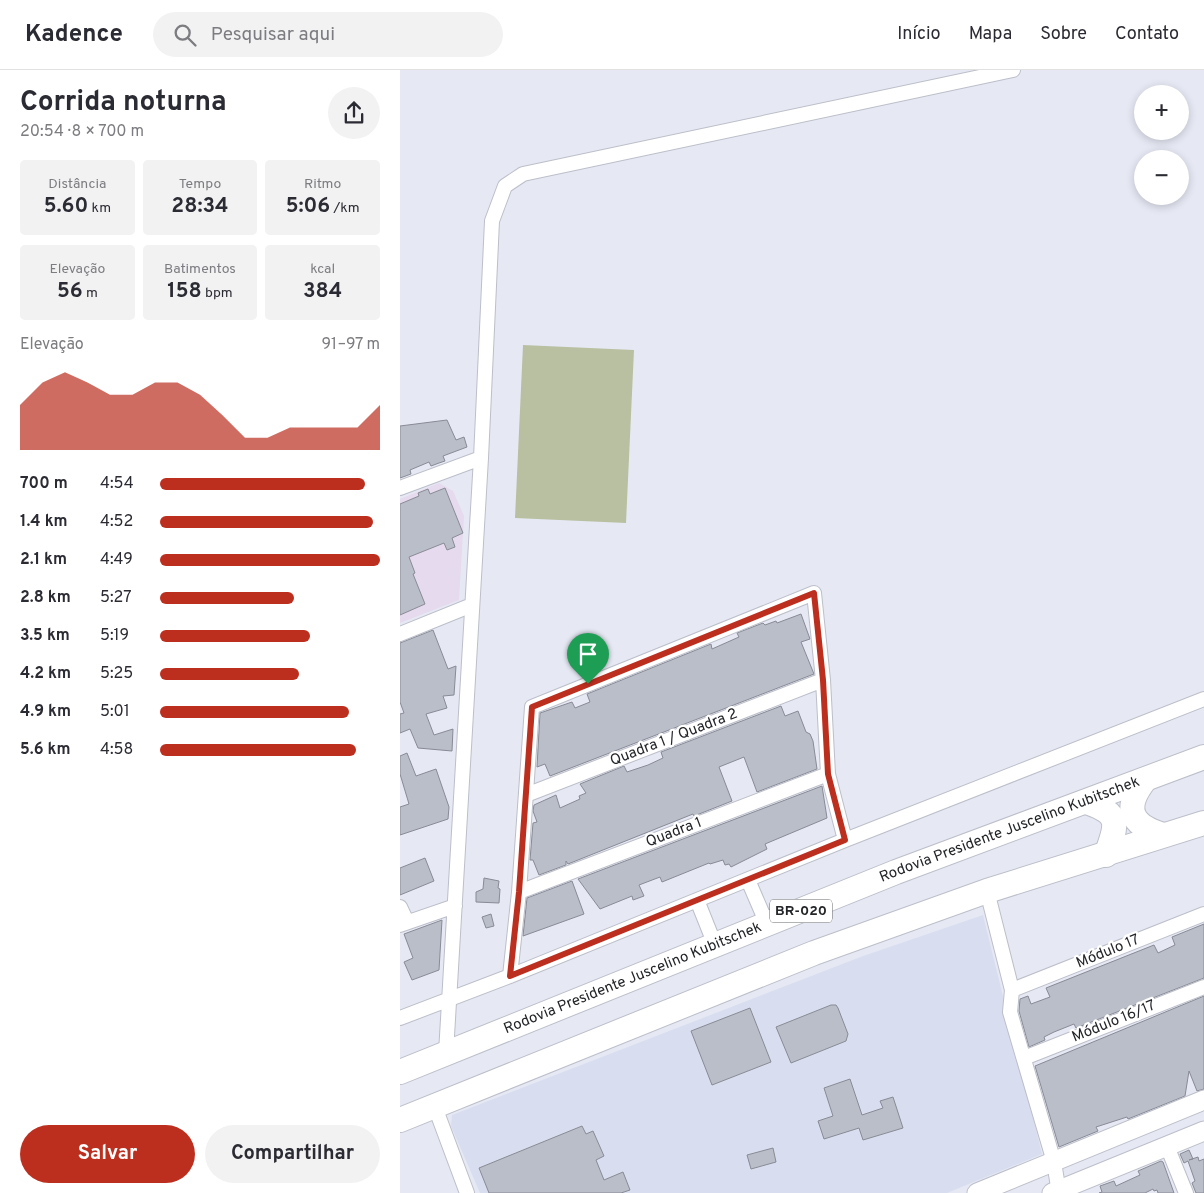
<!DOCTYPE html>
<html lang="pt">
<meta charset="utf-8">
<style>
body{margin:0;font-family:Overpass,sans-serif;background:#f2f2f3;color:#2b2b33;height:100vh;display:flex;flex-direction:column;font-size:19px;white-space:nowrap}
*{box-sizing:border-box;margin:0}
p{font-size:16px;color:#7c7c81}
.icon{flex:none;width:28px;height:28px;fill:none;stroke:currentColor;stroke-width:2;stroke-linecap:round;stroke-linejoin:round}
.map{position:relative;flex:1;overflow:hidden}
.panel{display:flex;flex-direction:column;background:#fff;width:400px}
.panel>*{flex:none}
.controls{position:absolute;left:734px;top:15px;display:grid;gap:10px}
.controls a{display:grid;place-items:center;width:55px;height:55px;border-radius:50%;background:#fff;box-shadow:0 2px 8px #0003;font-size:25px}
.pin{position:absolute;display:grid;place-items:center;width:42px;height:42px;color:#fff;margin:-51px -21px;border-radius:50% 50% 50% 0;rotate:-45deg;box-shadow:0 0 5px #0007}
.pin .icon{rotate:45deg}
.round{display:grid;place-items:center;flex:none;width:52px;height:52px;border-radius:26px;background:#f2f2f3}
.head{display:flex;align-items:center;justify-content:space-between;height:85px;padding:0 20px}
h1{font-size:28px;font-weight:700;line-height:38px}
.stats{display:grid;grid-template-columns:repeat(3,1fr);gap:8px;height:85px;padding:5px 20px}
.stats div{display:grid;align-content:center;border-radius:5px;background:#f2f2f3;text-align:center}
.stats b{font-size:21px;font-weight:700}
.stats small{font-size:14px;font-weight:400}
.stats p{font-size:14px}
.chart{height:140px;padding:10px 20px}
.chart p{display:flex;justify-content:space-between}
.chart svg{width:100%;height:90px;margin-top:5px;fill:#bc2f1f;opacity:.7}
.button{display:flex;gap:10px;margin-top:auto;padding:10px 20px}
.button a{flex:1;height:58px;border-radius:30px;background:#bc2f1f;color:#fff;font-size:20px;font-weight:700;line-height:58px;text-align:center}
.button a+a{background:#f2f2f3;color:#2b2b33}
ul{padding:0 20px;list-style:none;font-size:16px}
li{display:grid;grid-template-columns:80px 60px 1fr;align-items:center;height:38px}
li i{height:12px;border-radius:6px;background:#bc2f1f}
header{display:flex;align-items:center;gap:30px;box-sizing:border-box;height:70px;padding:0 25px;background:#fff;border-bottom:1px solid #e1e1e2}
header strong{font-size:24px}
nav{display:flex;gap:28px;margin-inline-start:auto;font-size:18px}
.search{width:350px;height:45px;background:#f2f2f3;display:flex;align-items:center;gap:12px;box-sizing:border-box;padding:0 18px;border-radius:28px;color:#7c7c81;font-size:19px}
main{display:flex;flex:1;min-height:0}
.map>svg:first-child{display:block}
</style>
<header>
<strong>Kadence</strong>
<div class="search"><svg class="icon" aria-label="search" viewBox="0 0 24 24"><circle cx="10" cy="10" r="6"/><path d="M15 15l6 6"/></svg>Pesquisar aqui</div>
<nav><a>Início</a><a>Mapa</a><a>Sobre</a><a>Contato</a></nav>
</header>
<main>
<section class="panel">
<div class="head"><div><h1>Corrida noturna</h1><p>20:54 · 8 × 700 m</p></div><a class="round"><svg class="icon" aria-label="share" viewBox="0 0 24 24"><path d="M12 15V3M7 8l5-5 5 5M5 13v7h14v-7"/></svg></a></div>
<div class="stats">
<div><p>Distância</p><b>5.60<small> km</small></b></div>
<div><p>Tempo</p><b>28:34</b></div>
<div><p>Ritmo</p><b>5:06<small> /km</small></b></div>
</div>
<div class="stats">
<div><p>Elevação</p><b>56<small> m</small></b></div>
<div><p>Batimentos</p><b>158<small> bpm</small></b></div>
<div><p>kcal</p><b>384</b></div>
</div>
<div class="chart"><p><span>Elevação</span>91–97 m</p>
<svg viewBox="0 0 160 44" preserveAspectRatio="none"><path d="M0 44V22L10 11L20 6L30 11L40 17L50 17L60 11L70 11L80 17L90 27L100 38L110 38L120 33L130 33L140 33L150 33L160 22V44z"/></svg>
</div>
<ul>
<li><b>700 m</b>4:54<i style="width:93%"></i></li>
<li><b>1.4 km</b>4:52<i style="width:97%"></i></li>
<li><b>2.1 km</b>4:49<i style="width:100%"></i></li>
<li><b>2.8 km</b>5:27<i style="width:61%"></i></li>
<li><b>3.5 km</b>5:19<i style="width:68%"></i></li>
<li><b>4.2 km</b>5:25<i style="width:63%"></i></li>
<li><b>4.9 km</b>5:01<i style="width:86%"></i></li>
<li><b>5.6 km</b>4:58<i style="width:89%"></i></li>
</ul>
<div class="button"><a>Salvar</a><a>Compartilhar</a></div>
</section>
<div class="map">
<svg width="804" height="1123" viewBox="0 0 804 1123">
<rect width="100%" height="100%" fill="#e6e9f4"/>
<path fill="#d8def0" d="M583,845L642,1084L547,1123H80L51,1056L52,1045L463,886Z"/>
<path fill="#e6daee" d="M39,413L53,421L64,446L59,530L0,553V429Z"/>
<path fill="#b9c0a1" d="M123,275L234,280L226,453L115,448Z"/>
<path fill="#babec8" stroke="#888b95" d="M47,350L56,370L64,367L67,377L43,386L45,391L39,393L31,396L29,392L10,400L11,404L0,408V356Z
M45,418L63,463L52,468L55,477L47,480L44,473L9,487L15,503L13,504L25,534L0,545V434L19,426L18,423L28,419L30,424Z
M401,544L410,569L401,572L414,604L150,706L145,694L137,697L140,643L172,632L175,638L190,632L187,624L311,574L312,579L339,567L337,563L363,553L365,555L376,551L377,553Z
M33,560L48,599L56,596L54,625L43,626L47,638L26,644L34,665L53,659L52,681L18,678L10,659L0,663V644L4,643L0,632V573Z
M381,636L385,646L398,641L406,662L410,664L413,671L417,699L357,722L344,687L319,697L332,731L294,746L293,744L168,794L166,791V795L139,805L133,790H130L133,753L137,752L133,741L134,735L156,725L160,738L180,729L179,726L186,723L180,714L224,696L227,702L248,695L263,688L261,682Z
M7,683L16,706L36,699L49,737L48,749L0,765V737L9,734L0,704V686Z
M422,716L427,748L365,774L367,779L331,797L329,794L325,795L323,790L310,794L309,793L262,812L260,807L239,815L244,826L233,830L232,826L200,839L178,809Z
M25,788L34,811L0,825V798Z
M84,808L99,811L98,818L100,819L99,833L76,832V822L83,819Z
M172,811L184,844L123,866L127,828Z
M91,844L94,856L86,858L82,847Z
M42,850L39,900L12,910L4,892L13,888L4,864Z
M804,854V908L676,958L674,954L654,962L644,967L645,970L629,977L619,941L620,929L628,926L631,934L650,927L646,918L754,875L758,883L775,875L772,867Z
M804,926V1019L797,1021L789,1001L785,1026L728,1049L727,1047L696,1057L698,1061L659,1077L635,996Z
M431,935H436L438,938L448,964L446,971L391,993L376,957Z
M350,938L371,992L312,1015L291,961Z
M450,1009L462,1045L483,1038L480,1031L493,1027L503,1058L463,1070L459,1058L424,1069L418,1051L433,1046L424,1018Z
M182,1056L186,1064L193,1061L204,1086L196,1090L204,1110L223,1102L230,1120L221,1123H89L79,1098Z
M373,1078L376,1092L351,1099L347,1085Z
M789,1080L793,1089L789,1090L798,1087L799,1091L804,1089V1123H796L792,1113L795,1111L788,1091L784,1093L780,1084Z
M761,1091L763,1092L774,1123H758L757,1120L754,1121L753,1119L745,1123H699L702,1122L700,1116L714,1111L716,1116L740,1105L738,1101Z"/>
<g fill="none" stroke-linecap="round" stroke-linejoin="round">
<defs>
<path id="street" d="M0,418L81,388
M0,564L72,535
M126,725L423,610
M348,810L367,854
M587,821L612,920L610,942L654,1092L659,1123
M119,822L428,704
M297,830L315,875
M0,837L7,852
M0,855L55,836
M110,906L119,822L132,637L414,523L423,610L428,704L445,770
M612,920L804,844
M0,948L110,906L445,770L804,629
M46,983L81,388L92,151L105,116L123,104L613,0
M624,988L804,917
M35,1037L67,1123
M767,1076L786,1123"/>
<path id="secondary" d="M577,1123L804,1030
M652,1123L804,1061"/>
<g id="highway">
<path d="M744,711C723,739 731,755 763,765"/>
<path d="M686,732C721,744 718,753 706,785"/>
<path id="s1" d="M0,1002L496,802L804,687"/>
<path d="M0,1050L414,883L587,821L804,753"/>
</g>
</defs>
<use href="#street" stroke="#bcbfc9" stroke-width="16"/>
<use href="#secondary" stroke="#bcbfc9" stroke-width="21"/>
<use href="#highway" stroke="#bcbfc9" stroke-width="26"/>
<use href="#street" stroke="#fff" stroke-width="14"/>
<use href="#secondary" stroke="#fff" stroke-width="19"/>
<use href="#highway" stroke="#fff" stroke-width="24"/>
</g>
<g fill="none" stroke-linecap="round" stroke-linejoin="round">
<defs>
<path id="route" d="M414,523L423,610L428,704L445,770L110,906L119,822L132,637Z"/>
</defs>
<use href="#route" stroke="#fff" stroke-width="10"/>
<use href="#route" stroke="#bc2f1f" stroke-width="6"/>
</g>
<g text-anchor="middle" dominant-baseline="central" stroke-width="4.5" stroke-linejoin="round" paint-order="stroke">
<rect fill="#fff" stroke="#656669" stroke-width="1" x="370" y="829.5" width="62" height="23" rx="4"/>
<g font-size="14" font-weight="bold" fill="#232529">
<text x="401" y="841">BR-020</text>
</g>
<g font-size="15" fill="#232529" stroke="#fff">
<text transform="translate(274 668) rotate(-21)">Quadra 1 / Quadra 2</text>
<text stroke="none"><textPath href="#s1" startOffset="656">Rodovia Presidente Juscelino Kubitschek</textPath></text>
<text transform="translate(274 763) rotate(-21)">Quadra 1</text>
<text transform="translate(708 882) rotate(-22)">Módulo 17</text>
<text stroke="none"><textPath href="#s1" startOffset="251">Rodovia Presidente Juscelino Kubitschek</textPath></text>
<text transform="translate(714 952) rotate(-22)">Módulo 16/17</text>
</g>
</g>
</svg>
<div class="controls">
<a>+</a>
<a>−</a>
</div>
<div class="pin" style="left:188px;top:614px;background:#1e9e55"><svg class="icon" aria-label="arrive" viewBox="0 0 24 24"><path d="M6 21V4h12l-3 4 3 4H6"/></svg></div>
</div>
</main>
